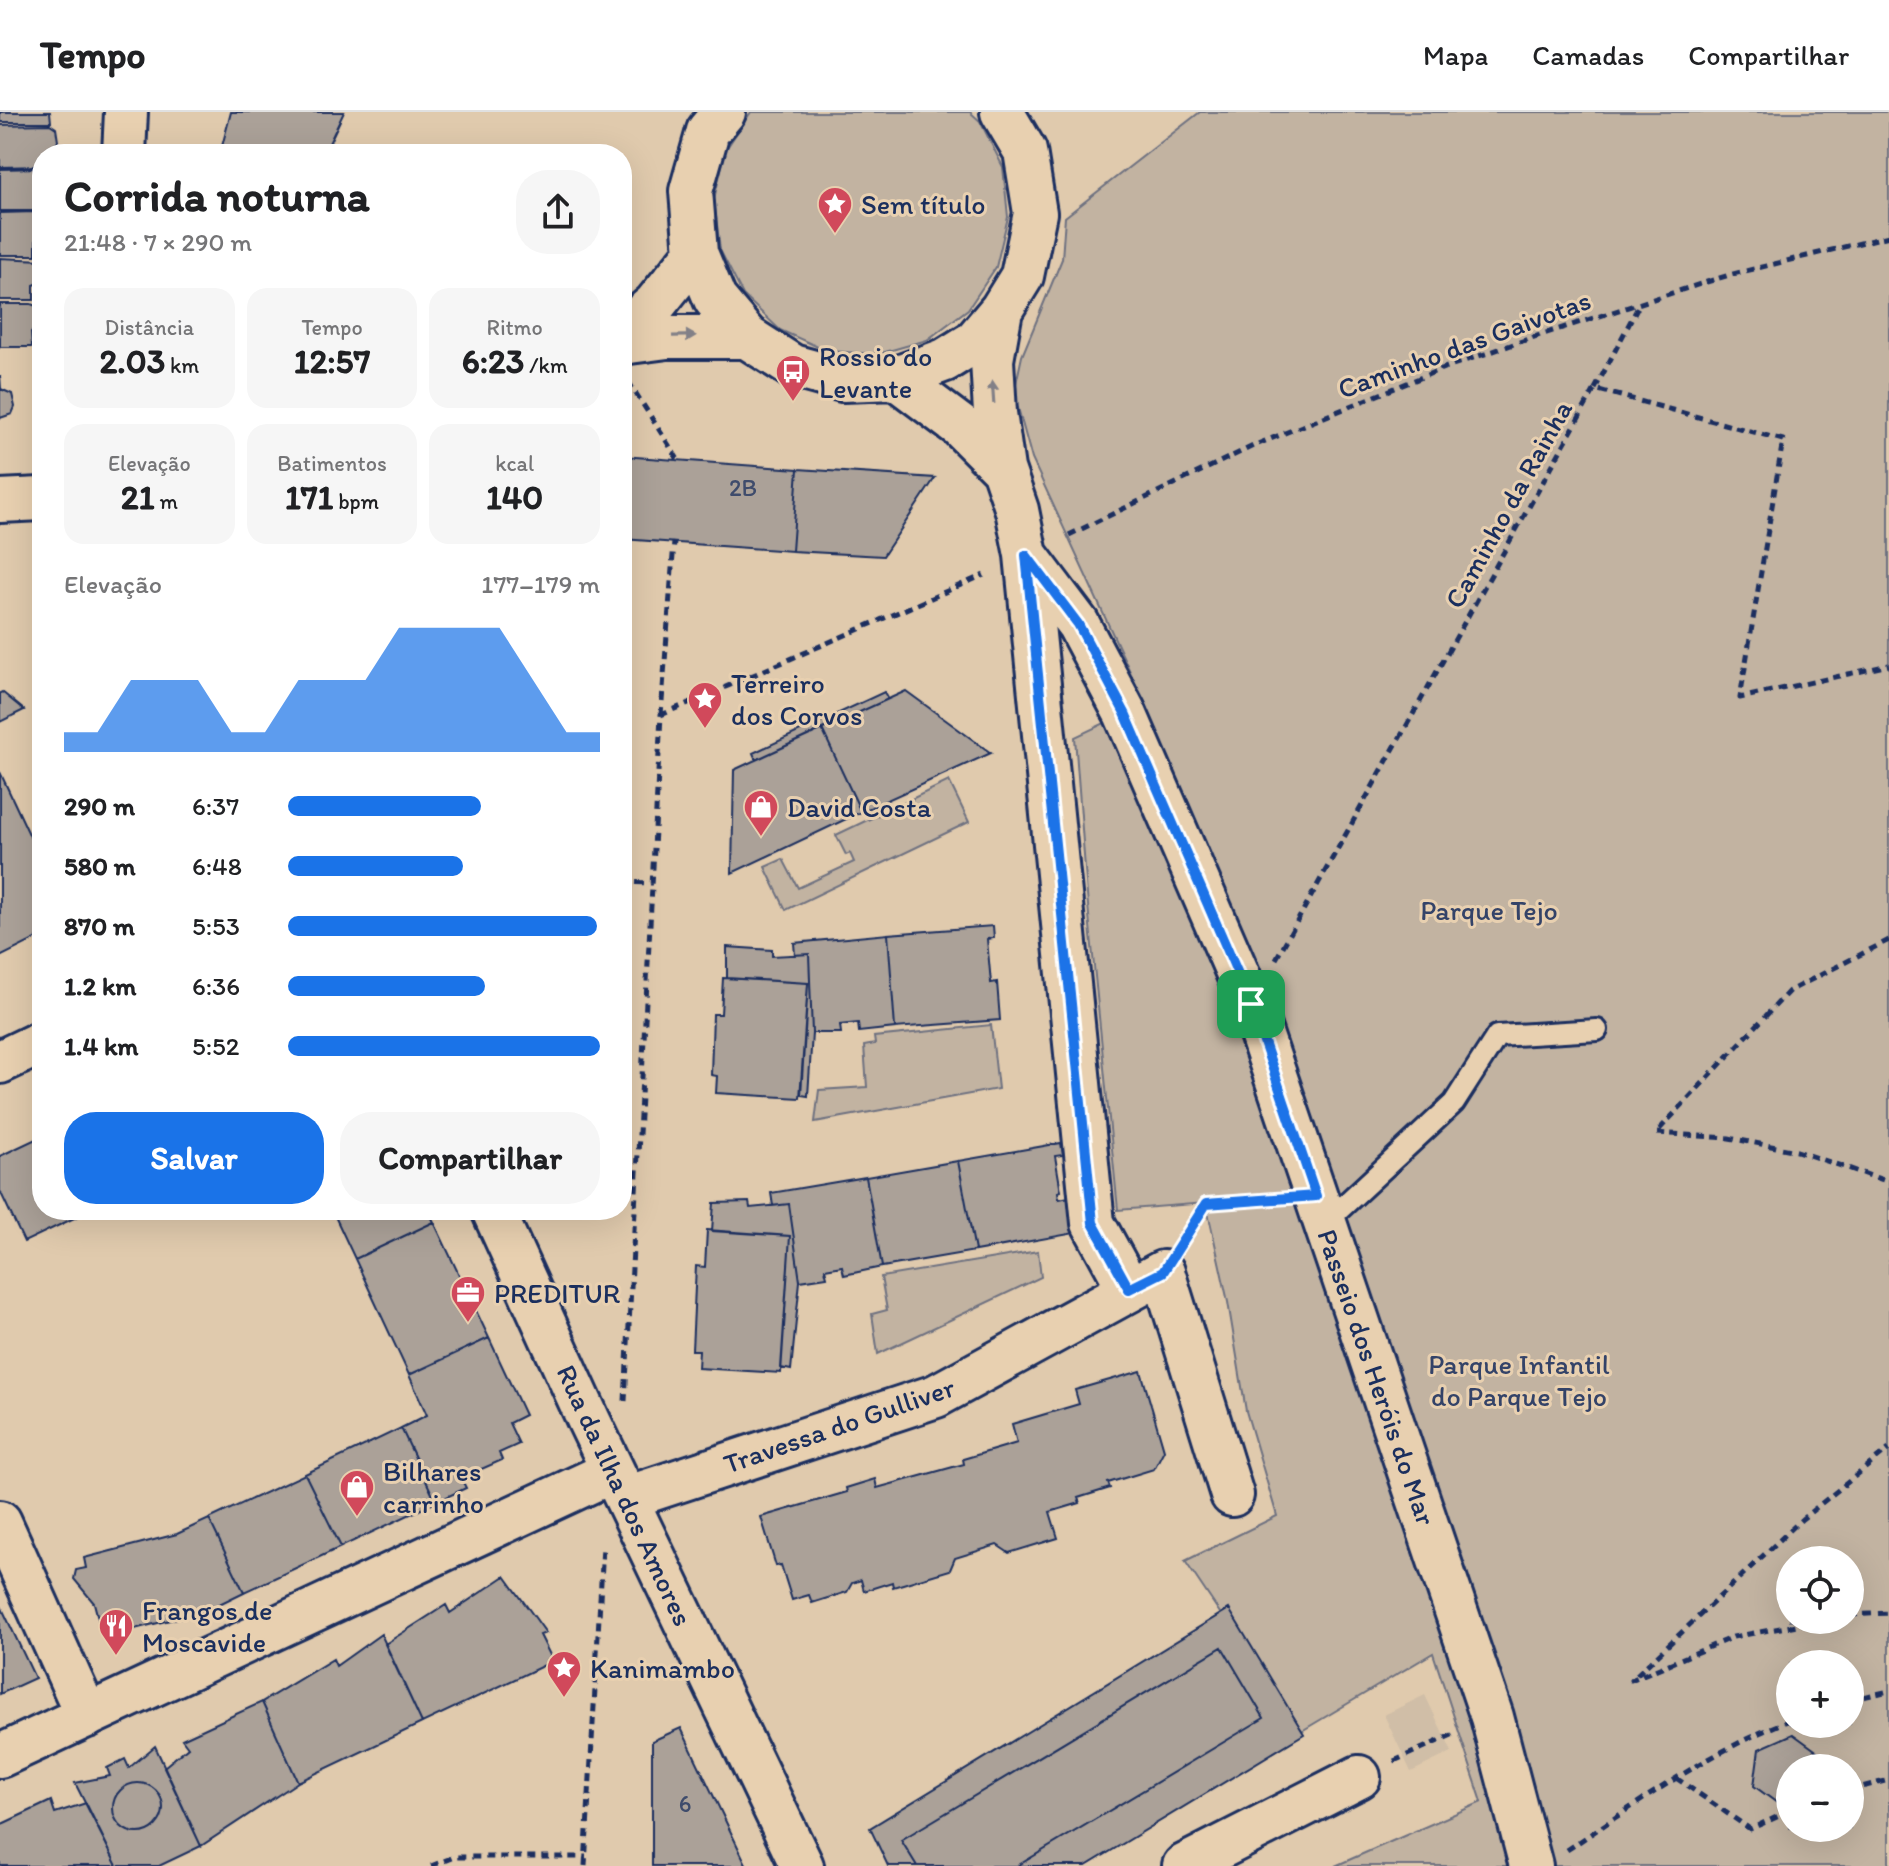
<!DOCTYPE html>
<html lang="pt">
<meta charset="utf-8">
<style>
body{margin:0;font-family:Itim,sans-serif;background:#f6f6f6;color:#202124;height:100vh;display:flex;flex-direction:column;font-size:30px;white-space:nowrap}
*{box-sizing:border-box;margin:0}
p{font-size:26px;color:#757577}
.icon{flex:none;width:44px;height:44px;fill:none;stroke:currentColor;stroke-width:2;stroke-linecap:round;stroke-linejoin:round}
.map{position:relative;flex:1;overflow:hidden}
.side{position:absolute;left:32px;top:32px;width:600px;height:1076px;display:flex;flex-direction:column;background:#fff;border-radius:32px;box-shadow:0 8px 32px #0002}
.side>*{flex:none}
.controls{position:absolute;left:1776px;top:1434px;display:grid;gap:16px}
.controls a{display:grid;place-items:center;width:88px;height:88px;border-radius:50%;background:#fff;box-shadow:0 8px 32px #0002;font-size:40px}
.pin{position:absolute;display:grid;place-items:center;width:68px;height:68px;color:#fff;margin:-34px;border-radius:16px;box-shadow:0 4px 12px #0006}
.round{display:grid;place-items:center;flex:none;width:84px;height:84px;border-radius:32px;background:#f6f6f6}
.head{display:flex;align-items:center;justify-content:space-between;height:136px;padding:0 32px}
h1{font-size:44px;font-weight:800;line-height:60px}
.stats{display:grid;grid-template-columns:repeat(3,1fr);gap:12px;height:136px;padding:8px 32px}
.stats div{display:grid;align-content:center;border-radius:20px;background:#f6f6f6;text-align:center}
.stats b{font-size:34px;font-weight:800}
.stats small{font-size:22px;font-weight:400}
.stats p{font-size:22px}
.chart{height:224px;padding:16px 32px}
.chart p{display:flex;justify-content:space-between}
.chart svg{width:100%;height:144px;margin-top:8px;fill:#1a73e8;opacity:.7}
.primary-button{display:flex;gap:16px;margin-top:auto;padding:16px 32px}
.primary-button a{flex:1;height:92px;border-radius:32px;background:#1a73e8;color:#fff;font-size:32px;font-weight:800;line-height:92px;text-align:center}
.primary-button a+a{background:#f6f6f6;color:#202124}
ul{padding:0 32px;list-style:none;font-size:26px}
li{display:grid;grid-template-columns:128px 96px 1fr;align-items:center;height:60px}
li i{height:20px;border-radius:10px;background:#1a73e8}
header{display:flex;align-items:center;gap:48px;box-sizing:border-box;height:112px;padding:0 40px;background:#fff;border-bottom:2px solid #e0e0e0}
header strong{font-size:38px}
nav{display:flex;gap:44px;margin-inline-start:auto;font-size:28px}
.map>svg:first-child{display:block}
</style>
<header>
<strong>Tempo</strong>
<nav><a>Mapa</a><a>Camadas</a><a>Compartilhar</a></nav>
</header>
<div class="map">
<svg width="1889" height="1754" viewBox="0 0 1889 1754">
<rect width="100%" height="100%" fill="#e0caad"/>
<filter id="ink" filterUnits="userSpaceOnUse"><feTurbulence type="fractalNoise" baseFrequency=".0125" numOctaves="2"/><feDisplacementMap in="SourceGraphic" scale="16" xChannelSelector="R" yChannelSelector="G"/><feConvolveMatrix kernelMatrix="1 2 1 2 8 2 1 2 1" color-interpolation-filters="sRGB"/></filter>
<g filter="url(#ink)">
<path fill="#d0bea7" d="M1425,1583L1452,1640L1411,1660L1384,1603Z"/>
<path fill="#c2b3a1" stroke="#6e7180" stroke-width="2" fill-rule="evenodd" d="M751,0H970L980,9L1003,55L1008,105L996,155L968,197L927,228L878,242L827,239L780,218L743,183L720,138L714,87L726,37Z
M1200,0H1889V1754H1335L1482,1690L1433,1541L1300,1620L1185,1449L1277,1404L1246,1299L1228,1190L1206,1091L1118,1098L1087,783L1075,625L1145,592L1032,347L1014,281L1022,244L1062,147L1065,105ZM1790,1448H1850V1508H1790ZM1790,1552H1850V1612H1790ZM1790,1656H1850V1716H1790Z
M949,669L969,710L786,798L765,755L783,747L798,776L854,750L850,741L846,743L836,723Z
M991,913L998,977L815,1010L819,978L867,975L864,934L875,932L874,925Z
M1038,1139L1041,1165L878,1242L872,1202L887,1198L881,1165Z"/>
<path fill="#aba198" stroke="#1b2f5e" stroke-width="2" d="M0,0H50L51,10H0Z
M231,0H344L324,42H220Z
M50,12L56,16L58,29L55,35L42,42V54L0,55V13Z
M40,56L42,57L41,99H0V57Z
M35,100L42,101V127L36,129V143H0V101Z
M0,146L42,148V170L34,173V188H0Z
M0,192H31L42,196V215L31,220L32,235H0Z
M0,263L1,277L12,282L15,295L12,302L0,306Z
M622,344L798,357L792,439L622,427Z
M798,357L935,366L883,444L792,439Z
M906,579L991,641L861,700L822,617Z
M2,580L24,598L0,610V581Z
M884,580L888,587L756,648L753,641Z
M822,617L861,700L732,761L734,658Z
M0,660L42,750V824L0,845Z
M993,814L994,826L987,827L991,871L997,870L1000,908L895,916L888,822Z
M888,822L895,916L859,920L858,911L840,913L841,921H812L809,842L795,843L794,831Z
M727,835L772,838V844L809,842L812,921L808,984L801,983L808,871L727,866Z
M723,866L808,871L800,986L716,981L717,964L711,963L713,902H721Z
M42,1024V1098H91L24,1130L0,1079V1044Z
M1061,1031L1063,1043L1055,1044L1061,1079L1058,1080L1059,1087L1069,1085L1075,1121L975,1139L958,1049Z
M958,1049L975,1139L882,1155L866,1065Z
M866,1065L882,1155L844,1163L842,1154L825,1157L827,1165L800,1169L789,1092L773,1094L771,1081Z
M749,1090L750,1096L789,1092L800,1169L791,1258L781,1256L790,1124L712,1119L714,1091Z
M332,1098H428L434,1110L355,1147Z
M434,1110L489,1226L409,1263L355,1147Z
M707,1118L790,1124L781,1261L698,1256L699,1238H692L696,1154L705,1155Z
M489,1226L525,1303L509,1311L519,1332L499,1341L502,1348L461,1366L466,1376L436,1390L401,1316L427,1303L409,1263Z
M1141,1259L1164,1338L1154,1357L1108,1371L1110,1376L1078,1386L1080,1391L1050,1400L1058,1426L1009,1441L997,1433L955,1446L950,1458L893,1475L892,1470L864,1479L861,1468L852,1471L847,1480L812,1491L809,1483L792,1488L781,1453L776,1454L761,1405L847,1380L846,1376L875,1367L877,1376L964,1352L963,1347L1017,1331L1012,1312L1079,1292L1075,1278Z
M401,1316L436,1390L341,1435L305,1362Z
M305,1362L341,1435L244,1480L209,1407Z
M209,1407L244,1480L205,1499L103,1525L94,1491L74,1467L76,1458L86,1456L84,1446L177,1422Z
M505,1464L546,1521L540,1523L553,1549L422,1611L385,1532L446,1493L450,1501Z
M0,1492L35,1566L0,1582Z
M1229,1497L1304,1622L1086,1754H888L870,1716Z
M381,1522L422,1611L298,1670L262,1590L333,1547L336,1554Z
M1222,1535L1264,1606L1017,1754H917L901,1728Z
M262,1590L298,1670L201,1734L164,1655L188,1635L182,1627Z
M681,1616L747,1754H652V1629Z
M1793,1622L1822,1643L1821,1656H1790V1693L1784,1696L1754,1674L1759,1637Z
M155,1634L201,1734L159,1754H117L75,1671L110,1664L107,1656L125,1647L129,1656Z
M113 1696a25 25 0 1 1 50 0a25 25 0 1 1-50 0Z
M51,1689L55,1701L86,1691L117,1754H0V1713Z"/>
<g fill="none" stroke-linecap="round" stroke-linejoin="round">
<defs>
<path id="lane" d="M1325,1111L1454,991L1497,924L1597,918"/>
<path id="street" d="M724,0L708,19L691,79L696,141L715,187L747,225L792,254L843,268L896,266L945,248L974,230L1001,198L1022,164L1035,101L1025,39L1002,0
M124,42L126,0
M1001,198L992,248L995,301L1003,357L1017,398L1026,443L1093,1111L1129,1177
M622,220L655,192L696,141
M622,231L667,225H747
M896,266L960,314L1003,357
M0,389L42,387
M1026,443L1078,512L1125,601L1251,892L1492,1605L1531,1754
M0,950L42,930
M493,1098L589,1309L802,1754
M626,1386L936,1284L1163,1160L1232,1383
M0,1410L87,1604
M0,1644L613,1359
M1184,1754L1359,1665"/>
</defs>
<use href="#lane" stroke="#1b2f5e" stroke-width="26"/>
<use href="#street" stroke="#1b2f5e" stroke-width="48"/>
<path stroke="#1b2f5e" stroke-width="5" stroke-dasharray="8 6" stroke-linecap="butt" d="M628,269L679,349
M1595,277L1639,193
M1069,423L1253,334L1444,256L1540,223L1729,163L1889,124
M661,603L674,430
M622,770L653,771
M1889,828L1789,879L1656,1021L1729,1026L1797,1039L1889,1070
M1276,847L1595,277L1783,328L1740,586L1889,553
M1183,1129L1206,1092L1277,1087
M625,1289L661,603L984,463
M1850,1503L1889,1501
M1823,1508L1733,1525L1631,1568L1802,1407L1889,1337
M1850,1588L1889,1579
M1394,1649L1454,1622
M1676,1666L1750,1717L1790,1699
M1850,1678L1889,1668
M1567,1738C1639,1690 1710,1639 1790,1608
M431,1754L454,1745H586
M585,1754L603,1434"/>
<use href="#lane" stroke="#e8d0b0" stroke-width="20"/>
<use href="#street" stroke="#e8d0b0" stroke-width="42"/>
</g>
<defs><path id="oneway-solid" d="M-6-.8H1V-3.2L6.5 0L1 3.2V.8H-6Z" transform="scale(2)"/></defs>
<g fill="#828087">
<use href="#oneway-solid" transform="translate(684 224) rotate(-1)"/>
<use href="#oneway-solid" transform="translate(993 280) rotate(-94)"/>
</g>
</g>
<g fill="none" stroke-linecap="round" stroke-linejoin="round" filter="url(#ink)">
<defs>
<path id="route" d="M1026,443L1078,512L1125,601L1251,892L1316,1084L1206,1092L1163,1160L1129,1177L1093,1111Z"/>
</defs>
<use href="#route" stroke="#fff" stroke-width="16"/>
<use href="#route" stroke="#1a73e8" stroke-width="10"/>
</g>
<defs>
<symbol id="sight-pin" viewBox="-11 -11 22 30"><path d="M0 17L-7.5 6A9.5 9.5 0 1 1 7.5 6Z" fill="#d1495b" stroke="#e8d0b0"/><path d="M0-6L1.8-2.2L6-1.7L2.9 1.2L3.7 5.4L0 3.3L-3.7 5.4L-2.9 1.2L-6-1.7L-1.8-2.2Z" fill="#fff"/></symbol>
<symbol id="bus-pin" viewBox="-11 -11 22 30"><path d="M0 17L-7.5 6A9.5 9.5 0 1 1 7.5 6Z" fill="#d1495b" stroke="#e8d0b0"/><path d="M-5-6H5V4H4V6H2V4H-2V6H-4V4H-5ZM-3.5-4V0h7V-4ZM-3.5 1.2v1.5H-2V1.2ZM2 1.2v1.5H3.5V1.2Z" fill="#fff"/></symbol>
<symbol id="shop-pin" viewBox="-11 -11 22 30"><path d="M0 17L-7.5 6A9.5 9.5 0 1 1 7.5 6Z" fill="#d1495b" stroke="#e8d0b0"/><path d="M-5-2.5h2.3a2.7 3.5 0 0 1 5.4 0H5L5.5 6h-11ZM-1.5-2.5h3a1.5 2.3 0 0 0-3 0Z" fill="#fff"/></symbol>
<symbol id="office-pin" viewBox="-11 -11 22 30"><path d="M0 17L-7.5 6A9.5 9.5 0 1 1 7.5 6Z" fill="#d1495b" stroke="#e8d0b0"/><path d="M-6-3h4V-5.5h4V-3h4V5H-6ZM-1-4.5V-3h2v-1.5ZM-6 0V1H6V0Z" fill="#fff"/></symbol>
<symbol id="restaurant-pin" viewBox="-11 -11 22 30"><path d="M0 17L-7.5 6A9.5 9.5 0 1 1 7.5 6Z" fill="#d1495b" stroke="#e8d0b0"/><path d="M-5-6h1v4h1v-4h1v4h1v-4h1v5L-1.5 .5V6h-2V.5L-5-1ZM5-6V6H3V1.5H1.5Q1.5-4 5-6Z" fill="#fff"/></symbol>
</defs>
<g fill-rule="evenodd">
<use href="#sight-pin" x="815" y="72" width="40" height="54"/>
<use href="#bus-pin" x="773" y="240" width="40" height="54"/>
<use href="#sight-pin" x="685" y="567" width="40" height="54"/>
<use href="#shop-pin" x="741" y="675" width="40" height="54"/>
<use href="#office-pin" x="448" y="1161" width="40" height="54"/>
<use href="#shop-pin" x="337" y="1355" width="40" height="54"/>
<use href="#restaurant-pin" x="96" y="1494" width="40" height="54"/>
<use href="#sight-pin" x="544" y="1536" width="40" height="54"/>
</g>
<g text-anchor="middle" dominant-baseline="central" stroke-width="6" stroke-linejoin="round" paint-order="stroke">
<g font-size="24" fill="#3f4c6c">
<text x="743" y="375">2B</text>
<text x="685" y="1691">6</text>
</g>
<g font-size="28" fill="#1b2f5e" stroke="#e8d0b0" text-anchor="start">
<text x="861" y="92">Sem título</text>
<text x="819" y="244">Rossio do<tspan x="819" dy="32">Levante</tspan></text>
<text x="731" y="571">Terreiro<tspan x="731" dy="32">dos Corvos</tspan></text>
<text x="787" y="695">David Costa</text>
<text x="494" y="1181">PREDITUR</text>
<text x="383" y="1359">Bilhares<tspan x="383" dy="32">carrinho</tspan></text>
<text x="142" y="1498">Frangos de<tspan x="142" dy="32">Moscavide</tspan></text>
<text x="590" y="1556">Kanimambo</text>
</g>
<g font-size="28" fill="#1b2f5e" stroke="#e8d0b0">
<text transform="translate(1464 232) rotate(-20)">Caminho das Gaivotas</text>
<text transform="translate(1508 392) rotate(-61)">Caminho da Rainha</text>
<text transform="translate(1377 1265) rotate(71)">Passeio dos Heróis do Mar</text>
<text transform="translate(839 1313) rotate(-19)">Travessa do Gulliver</text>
<text transform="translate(625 1383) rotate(65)">Rua da Ilha dos Amores</text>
</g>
<g font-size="28" fill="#344368" stroke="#e8d0b0">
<text x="1489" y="798">Parque Tejo</text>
<text x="1519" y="1252">Parque Infantil<tspan x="1519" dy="32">do Parque Tejo</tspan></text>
</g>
</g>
</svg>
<div class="controls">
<a><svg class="icon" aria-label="locate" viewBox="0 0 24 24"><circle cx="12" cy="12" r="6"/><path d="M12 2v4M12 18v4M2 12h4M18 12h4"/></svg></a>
<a>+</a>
<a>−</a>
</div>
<div class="pin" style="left:1251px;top:892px;background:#1e9e55"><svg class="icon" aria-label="arrive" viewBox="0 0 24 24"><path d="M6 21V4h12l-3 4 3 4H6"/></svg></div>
<section class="side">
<div class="head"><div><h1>Corrida noturna</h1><p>21:48 · 7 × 290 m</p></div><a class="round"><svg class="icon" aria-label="share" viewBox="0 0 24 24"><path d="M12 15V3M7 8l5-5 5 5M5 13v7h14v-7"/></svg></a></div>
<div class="stats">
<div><p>Distância</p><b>2.03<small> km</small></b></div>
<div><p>Tempo</p><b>12:57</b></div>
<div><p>Ritmo</p><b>6:23<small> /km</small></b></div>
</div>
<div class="stats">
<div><p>Elevação</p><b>21<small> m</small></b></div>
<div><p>Batimentos</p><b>171<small> bpm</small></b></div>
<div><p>kcal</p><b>140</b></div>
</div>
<div class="chart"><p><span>Elevação</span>177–179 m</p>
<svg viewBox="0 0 160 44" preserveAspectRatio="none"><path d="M0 44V38L10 38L20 22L30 22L40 22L50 38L60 38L70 22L80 22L90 22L100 6L110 6L120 6L130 6L140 22L150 38L160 38V44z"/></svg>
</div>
<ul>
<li><b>290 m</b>6:37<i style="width:62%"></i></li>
<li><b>580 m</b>6:48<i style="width:56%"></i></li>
<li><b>870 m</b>5:53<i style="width:99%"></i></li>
<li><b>1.2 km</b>6:36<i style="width:63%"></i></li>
<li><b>1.4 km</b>5:52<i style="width:100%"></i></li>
</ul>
<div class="primary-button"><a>Salvar</a><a>Compartilhar</a></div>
</section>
</div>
